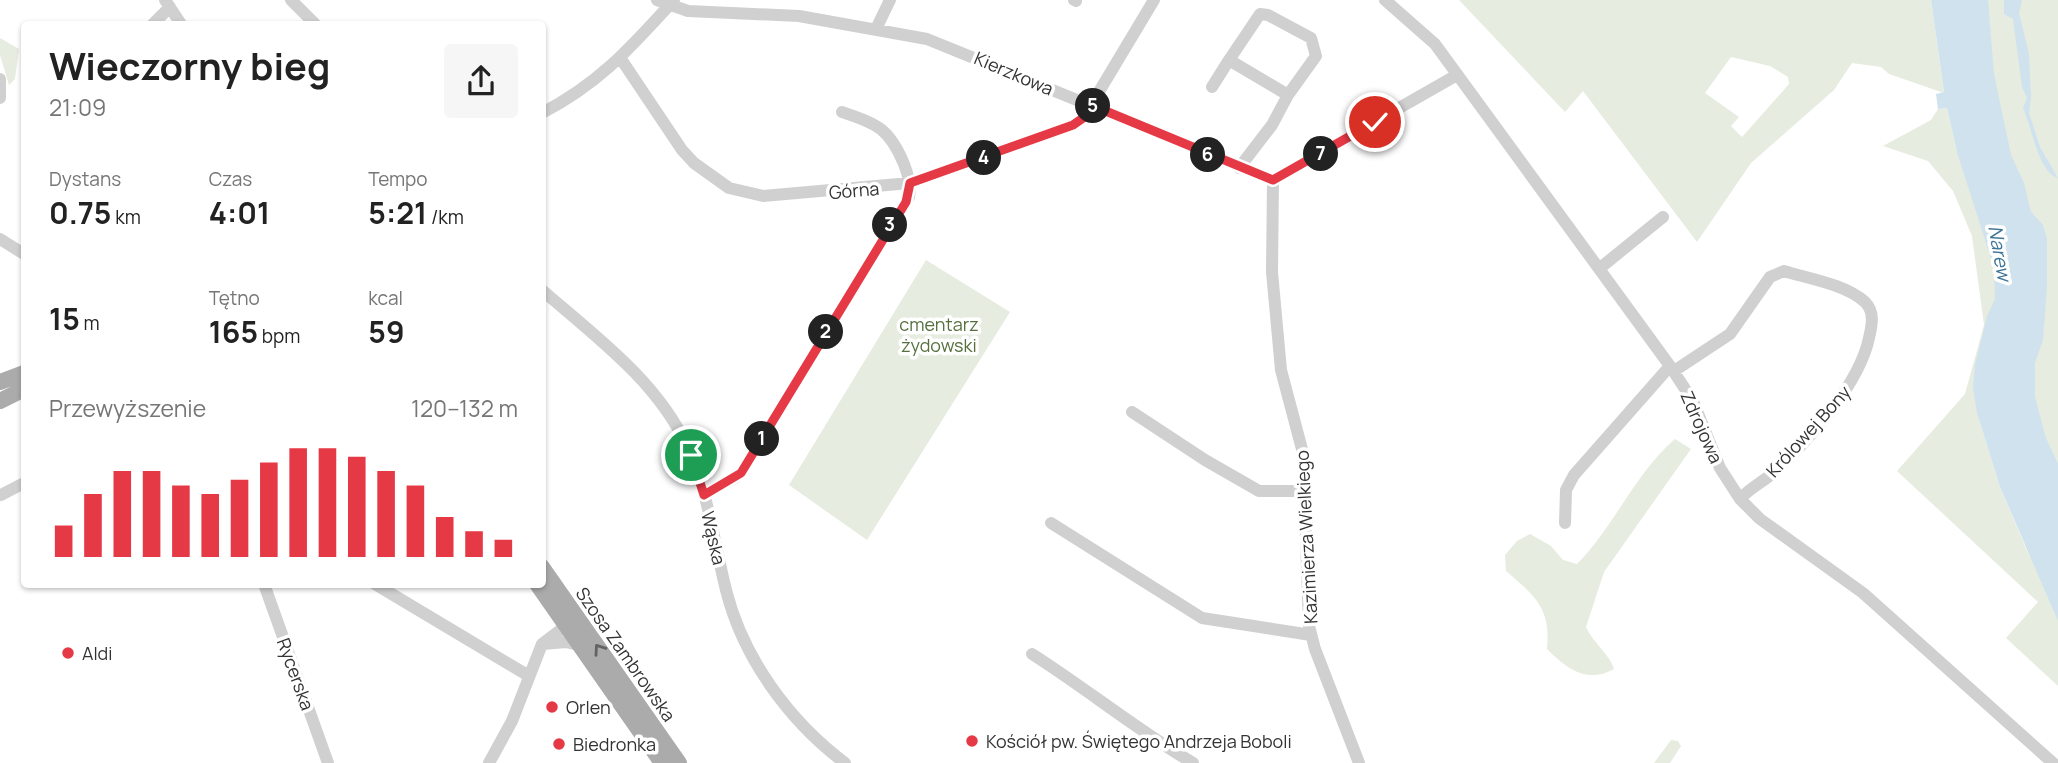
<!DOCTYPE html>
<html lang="pl">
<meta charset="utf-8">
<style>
body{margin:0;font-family:Manrope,sans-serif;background:#f6f6f6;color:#222;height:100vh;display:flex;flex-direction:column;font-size:26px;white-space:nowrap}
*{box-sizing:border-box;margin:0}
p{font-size:23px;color:#767676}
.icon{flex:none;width:38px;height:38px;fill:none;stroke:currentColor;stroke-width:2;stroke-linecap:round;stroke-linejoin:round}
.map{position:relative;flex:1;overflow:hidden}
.sheet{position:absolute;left:21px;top:21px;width:525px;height:567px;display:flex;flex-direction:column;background:#fff;border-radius:7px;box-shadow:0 2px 5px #0004}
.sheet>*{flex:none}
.pin{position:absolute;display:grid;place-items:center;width:60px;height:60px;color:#fff;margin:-30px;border:4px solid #fff;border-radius:50%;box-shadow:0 2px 7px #0007}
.km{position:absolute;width:35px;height:35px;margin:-18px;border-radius:50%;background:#222;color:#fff;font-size:19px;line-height:35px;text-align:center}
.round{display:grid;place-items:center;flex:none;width:74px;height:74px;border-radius:7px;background:#f6f6f6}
.headline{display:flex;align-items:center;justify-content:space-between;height:119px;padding:0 28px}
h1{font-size:38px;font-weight:700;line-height:52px}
.metrics{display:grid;grid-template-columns:repeat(3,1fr);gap:10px;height:119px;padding:7px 28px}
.metrics div{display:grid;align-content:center}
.metrics b{font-size:30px;font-weight:700}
.metrics small{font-size:19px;font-weight:400}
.metrics p{font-size:19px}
.chart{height:196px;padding:14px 28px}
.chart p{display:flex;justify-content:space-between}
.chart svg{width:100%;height:126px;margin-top:7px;stroke:#e63946;stroke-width:6}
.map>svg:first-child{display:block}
</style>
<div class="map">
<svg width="2058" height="763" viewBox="0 0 2058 763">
<rect width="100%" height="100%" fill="#fff"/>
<path fill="#e6ecdf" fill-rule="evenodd" d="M1459,0H1931L1944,93L1889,74L1881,67L1852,63L1834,90L1751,163L1697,242L1583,91L1565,112ZM1731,57L1770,66L1788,77L1789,84L1742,137L1731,126L1739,117L1705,93Z
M1945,0H2058V686L2006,638L2038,602L1897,471L1965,394L1984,325L1972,236L1953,191L1928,161L1883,146L1931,120L1938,109L1947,108L1957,152ZM1977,413L2031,560L2000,487Z
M0,38L19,49L15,79L9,85L0,55Z
M926,260L1010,312L867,540L789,485Z
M1675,439L1691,449L1604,572L1586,627C1594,644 1611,656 1614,669C1587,684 1567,669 1547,649C1551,608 1535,596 1506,571L1505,555L1517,541L1530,534L1551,546L1563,560L1577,564C1614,527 1635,473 1675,439Z
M1671,740L1678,741L1681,746L1670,763H1654Z"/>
<path fill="#cfe2ee" d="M1931,0H1988L1994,74L2011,155L2024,183L2031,212L2043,225L2047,239V286L2043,340L2035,363V397L2046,438L2058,464V621L2000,487L1977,413L1973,388L1975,365L1987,316L1995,299L1994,268L1957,152L1947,108L1938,109L1936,94L1944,92Z
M2004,0H2022L2019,13L2029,54L2031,97L2029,113L2040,147L2058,178C2038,172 2032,127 2023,108L2027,98L2022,87L2013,19L2004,14Z"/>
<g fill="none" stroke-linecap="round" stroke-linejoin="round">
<path stroke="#d0d0d0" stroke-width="12" d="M165,0L181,24
M291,0L315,24
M657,0L688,11L799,16L927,39L1273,180L1457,75
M1074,0L1076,1
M1385,0L1435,44L1670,366L1693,401L1720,468L1740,499L1760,519L1863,593L2053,763
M153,24L170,7
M876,29L890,0
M621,59L682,150L694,163L729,188L763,196L910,183L1077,123L1085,115L1154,0
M0,79V98
M1212,87L1229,60
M542,113C600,83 631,47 674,0
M1239,168L1272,125L1288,95L1316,56L1311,38L1268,15L1260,14L1229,60L1288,95
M1273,180L1272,272L1281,370L1303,453L1309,626L1315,649L1359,763
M0,239L24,254
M1600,268L1663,217
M542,290C595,336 657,381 687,446C708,491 714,542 726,590C743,658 789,721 845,763
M1674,371L1730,334L1770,277L1784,271C1809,279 1845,284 1865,302C1875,312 1872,325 1869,338C1859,385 1809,440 1774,472C1763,482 1750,488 1740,499
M1132,412L1205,460L1259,491H1305
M1,495L24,483
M704,495L735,478L744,468L909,197C911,185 908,175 904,164C889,128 877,124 842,112
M1051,523L1202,618L1311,635
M1565,523L1566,490L1574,475L1670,366
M264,584L328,763
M375,584L529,676
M543,644L566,642L578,645
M1032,654C1087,689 1137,730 1193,763
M489,763L512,721L542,644L571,622"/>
<path stroke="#ababab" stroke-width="16" d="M0,382L24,373
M0,401L24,389
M542,567L679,763
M537,584L662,763"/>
</g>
<defs><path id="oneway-chevron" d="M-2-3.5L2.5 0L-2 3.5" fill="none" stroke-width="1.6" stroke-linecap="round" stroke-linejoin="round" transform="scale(1.75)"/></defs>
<use stroke="#636363" href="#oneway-chevron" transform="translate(599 649) rotate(-125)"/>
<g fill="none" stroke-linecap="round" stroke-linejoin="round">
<defs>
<path id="route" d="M691,455L704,495L741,473L906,202L910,183L1073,125L1083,118L1091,105L1273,180L1375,122"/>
</defs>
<use href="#route" stroke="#fff" stroke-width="14"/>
<use href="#route" stroke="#e63946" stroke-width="9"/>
</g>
<g fill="#e63946" stroke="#fff" stroke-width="2.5">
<circle cx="68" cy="653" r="7"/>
<circle cx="552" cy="707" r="7"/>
<circle cx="972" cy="741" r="7"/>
<circle cx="559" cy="744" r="7"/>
</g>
<g text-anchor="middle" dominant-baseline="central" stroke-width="7" stroke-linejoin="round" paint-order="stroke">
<g font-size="18" fill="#333" stroke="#fff">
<text transform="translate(1014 73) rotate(23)">Kierzkowa</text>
<text transform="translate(854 190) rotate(-5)">Górna</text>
<text transform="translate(1702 427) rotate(66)">Zdrojowa</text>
<text transform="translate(1808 431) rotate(-48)">Królowej Bony</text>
<text transform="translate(1306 537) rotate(-93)">Kazimierza Wielkiego</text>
<text transform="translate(714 538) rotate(77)">Wąska</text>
<text transform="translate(626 654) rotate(55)">Szosa Zambrowska</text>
<text transform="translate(296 674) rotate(70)">Rycerska</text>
</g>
<g font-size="18" fill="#56703f" stroke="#fff">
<text x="939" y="324">cmentarz<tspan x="939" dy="21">żydowski</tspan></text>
</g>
<g font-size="18" fill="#333" stroke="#fff" text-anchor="start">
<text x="82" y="653">Aldi</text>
<text x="566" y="707">Orlen</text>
<text x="986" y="741">Kościół pw. Świętego Andrzeja Boboli</text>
<text x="573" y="744">Biedronka</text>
</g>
<g font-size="19" font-style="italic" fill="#3f7597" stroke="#fff">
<text transform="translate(2000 253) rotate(80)">Narew</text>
</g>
</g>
</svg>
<div class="pin" style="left:691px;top:455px;background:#1e9e55"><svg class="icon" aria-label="arrive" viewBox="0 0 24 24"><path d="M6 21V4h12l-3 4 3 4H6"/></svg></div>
<div class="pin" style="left:1375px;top:122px;background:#d93025"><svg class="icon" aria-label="check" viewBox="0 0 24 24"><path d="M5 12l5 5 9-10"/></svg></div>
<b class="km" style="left:762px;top:439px">1</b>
<b class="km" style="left:826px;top:332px">2</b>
<b class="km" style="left:890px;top:225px">3</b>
<b class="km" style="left:984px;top:158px">4</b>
<b class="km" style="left:1093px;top:106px">5</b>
<b class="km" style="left:1208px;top:155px">6</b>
<b class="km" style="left:1321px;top:154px">7</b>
<section class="sheet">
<div class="headline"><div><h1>Wieczorny bieg</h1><p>21:09</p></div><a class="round"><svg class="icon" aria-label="share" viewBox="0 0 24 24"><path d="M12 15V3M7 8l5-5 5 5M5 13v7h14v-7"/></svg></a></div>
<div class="metrics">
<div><p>Dystans</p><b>0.75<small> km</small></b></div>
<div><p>Czas</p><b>4:01</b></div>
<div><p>Tempo</p><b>5:21<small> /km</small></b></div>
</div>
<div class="metrics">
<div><b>15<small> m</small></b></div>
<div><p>Tętno</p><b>165<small> bpm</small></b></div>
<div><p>kcal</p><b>59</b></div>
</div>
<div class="chart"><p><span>Przewyższenie</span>120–132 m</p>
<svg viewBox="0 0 160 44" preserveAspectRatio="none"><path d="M5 44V33M15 44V22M25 44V14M35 44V14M45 44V19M55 44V22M65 44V17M75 44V11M85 44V6M95 44V6M105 44V9M115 44V14M125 44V19M135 44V30M145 44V35M155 44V38"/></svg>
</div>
</section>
</div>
